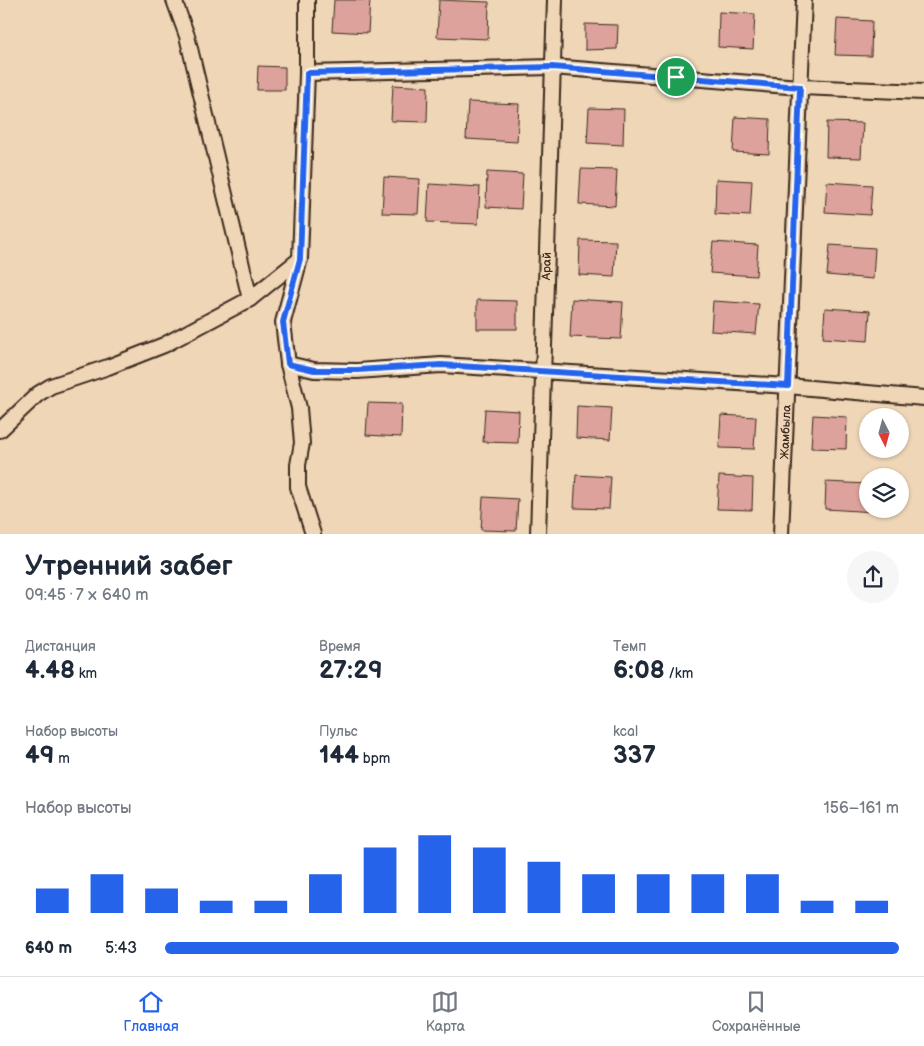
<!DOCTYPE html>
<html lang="ru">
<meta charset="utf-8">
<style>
body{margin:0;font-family:"Balsamiq Sans",sans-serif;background:#f6f6f7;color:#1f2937;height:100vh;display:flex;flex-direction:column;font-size:19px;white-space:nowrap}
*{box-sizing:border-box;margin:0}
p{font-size:16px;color:#747a83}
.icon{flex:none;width:28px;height:28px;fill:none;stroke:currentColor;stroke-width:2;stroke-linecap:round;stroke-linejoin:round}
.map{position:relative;height:534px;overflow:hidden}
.sheet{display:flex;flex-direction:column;background:#fff;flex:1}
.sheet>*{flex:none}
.needle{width:32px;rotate:174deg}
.buttons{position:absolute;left:859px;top:408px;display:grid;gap:10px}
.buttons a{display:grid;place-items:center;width:50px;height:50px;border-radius:50%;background:#fff;box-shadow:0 1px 4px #0004;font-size:25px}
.pin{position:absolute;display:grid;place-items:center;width:42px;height:42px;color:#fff;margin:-21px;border:2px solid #fff;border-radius:50%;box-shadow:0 1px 5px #0007}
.round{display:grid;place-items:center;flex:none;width:52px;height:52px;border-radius:26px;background:#f6f6f7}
.overview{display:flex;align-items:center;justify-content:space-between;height:85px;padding:0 25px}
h1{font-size:28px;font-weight:700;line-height:38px}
.metrics{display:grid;grid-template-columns:repeat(3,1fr);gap:8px;height:85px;padding:5px 25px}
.metrics div{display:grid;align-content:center}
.metrics b{font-size:25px;font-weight:700}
.metrics small{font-size:14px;font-weight:400}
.metrics p{font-size:14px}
.chart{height:140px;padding:10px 25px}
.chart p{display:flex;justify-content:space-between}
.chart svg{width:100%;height:90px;margin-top:5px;stroke:#2563eb;stroke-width:6}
ul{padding:0 25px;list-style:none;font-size:16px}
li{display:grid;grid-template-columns:80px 60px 1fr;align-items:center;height:38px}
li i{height:12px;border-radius:6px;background:#2563eb}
.tab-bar{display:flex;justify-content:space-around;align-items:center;height:70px;border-top:1px solid #e0e1e3;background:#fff;font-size:14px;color:#747a83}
.tab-bar a{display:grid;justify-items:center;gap:2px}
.tab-bar .active{color:#2563eb}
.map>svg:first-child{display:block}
</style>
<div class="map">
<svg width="924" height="534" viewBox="0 0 924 534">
<rect width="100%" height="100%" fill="#efd6b7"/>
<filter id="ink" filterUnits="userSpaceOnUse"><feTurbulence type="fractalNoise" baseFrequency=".02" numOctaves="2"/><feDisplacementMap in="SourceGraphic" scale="10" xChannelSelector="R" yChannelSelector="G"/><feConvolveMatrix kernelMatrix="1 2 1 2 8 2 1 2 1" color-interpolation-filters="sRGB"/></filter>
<g filter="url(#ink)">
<path fill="#dca29b" stroke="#3b2a1e" d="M334,0H370L368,33L332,31Z
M439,0L489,2L488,39L437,37Z
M719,12L755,14L753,49L718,47Z
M837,19L872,21L871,56L835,55Z
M585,24L618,25L617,49L585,50Z
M258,66L285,67V90H257Z
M393,85L428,87L427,122L391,121Z
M468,102L519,104L517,142L466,139Z
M589,108L624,109L623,145L587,143Z
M735,117L770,119L769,154L733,152Z
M827,122L863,123L861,158L826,157Z
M581,169L617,170L615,206L579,204Z
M487,172L523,174L521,209L486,207Z
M384,177L420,179L418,214L382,213Z
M716,179L752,181L750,216L715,214Z
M827,182L872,185L870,215L825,212Z
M429,184L480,187L478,224L427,222Z
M580,240L616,241L614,277L579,275Z
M713,242L758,245L756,276L710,273Z
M830,245L875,248L873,279L827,275Z
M572,299L623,302L621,339L570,337Z
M477,300L517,301V329H477Z
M713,301L759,304L756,334L711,331Z
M825,308L870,311L868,341L823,338Z
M368,403L402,404L401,437L366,435Z
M577,406L612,408L610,440L576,438Z
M485,409L519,411L518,443L483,442Z
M721,415L756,417L754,449L719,448Z
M813,415L847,417L846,449L811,448Z
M576,475L611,477L609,509L574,508Z
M719,476L753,478L752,510L717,509Z
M826,482L868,484V509H875V512L825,509Z
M483,497L518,499L516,531L481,530Z"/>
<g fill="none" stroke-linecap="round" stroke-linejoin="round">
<defs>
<g id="minor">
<path d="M307,0V73L300,259L283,322L288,364L314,370L357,371L441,365L788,386L924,398"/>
<path d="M307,73L552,67L800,87L924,92"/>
<path d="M250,299L300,259"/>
<path d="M288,364L299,408L302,443L298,465V487L313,534"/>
<path d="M0,430L38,394L51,386L108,367L164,345L250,299L187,36L174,0"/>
<path id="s1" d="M538,534L555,0"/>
<path id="s2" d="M781,534L804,0"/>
</g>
</defs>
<use href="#minor" stroke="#3b2a1e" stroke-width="18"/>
<use href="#minor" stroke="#efd6b7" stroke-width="14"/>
</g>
</g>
<g fill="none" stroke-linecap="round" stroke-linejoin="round" filter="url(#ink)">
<defs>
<path id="route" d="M552,67L800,87L788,386L441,365L357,370H314L288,364L283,322L300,259L307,73Z"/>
</defs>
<use href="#route" stroke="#fff" stroke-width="10"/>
<use href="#route" stroke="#2563eb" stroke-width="6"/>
</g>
<g text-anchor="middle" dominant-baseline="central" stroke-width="4" stroke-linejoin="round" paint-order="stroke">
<g font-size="12" fill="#3b2a1e" stroke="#efd6b7">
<text stroke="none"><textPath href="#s1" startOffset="268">Арай</textPath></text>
<text stroke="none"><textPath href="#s2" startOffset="102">Жамбыла</textPath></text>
</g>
</g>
</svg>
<div class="buttons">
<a><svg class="needle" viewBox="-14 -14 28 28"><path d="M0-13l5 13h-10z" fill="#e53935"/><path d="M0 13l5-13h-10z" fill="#747a83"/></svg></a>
<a><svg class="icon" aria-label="layers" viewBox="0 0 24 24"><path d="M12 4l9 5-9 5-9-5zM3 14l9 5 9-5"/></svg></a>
</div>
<div class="pin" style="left:676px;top:77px;background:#1e9e55"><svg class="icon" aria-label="arrive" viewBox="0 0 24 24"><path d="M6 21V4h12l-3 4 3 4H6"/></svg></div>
</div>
<section class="sheet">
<div class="overview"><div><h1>Утренний забег</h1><p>09:45 · 7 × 640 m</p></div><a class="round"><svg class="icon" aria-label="share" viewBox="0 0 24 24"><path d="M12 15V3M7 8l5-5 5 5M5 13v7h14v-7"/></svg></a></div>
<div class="metrics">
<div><p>Дистанция</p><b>4.48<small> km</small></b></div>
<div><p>Время</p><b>27:29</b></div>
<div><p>Темп</p><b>6:08<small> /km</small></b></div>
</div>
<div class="metrics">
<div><p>Набор высоты</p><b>49<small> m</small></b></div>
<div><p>Пульс</p><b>144<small> bpm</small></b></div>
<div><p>kcal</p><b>337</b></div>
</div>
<div class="chart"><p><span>Набор высоты</span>156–161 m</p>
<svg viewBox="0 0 160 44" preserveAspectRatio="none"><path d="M5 44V32M15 44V25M25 44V32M35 44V38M45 44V38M55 44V25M65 44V12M75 44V6M85 44V12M95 44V19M105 44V25M115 44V25M125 44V25M135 44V25M145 44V38M155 44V38"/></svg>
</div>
<ul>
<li><b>640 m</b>5:43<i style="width:100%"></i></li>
</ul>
</section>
<nav class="tab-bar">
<a class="active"><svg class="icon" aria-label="home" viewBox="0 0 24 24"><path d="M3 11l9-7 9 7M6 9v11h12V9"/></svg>Главная</a>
<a><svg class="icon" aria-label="map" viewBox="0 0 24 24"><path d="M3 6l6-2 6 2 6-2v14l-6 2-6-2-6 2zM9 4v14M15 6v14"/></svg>Карта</a>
<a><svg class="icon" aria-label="saved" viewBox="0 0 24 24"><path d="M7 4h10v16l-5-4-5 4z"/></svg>Сохранённые</a>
</nav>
